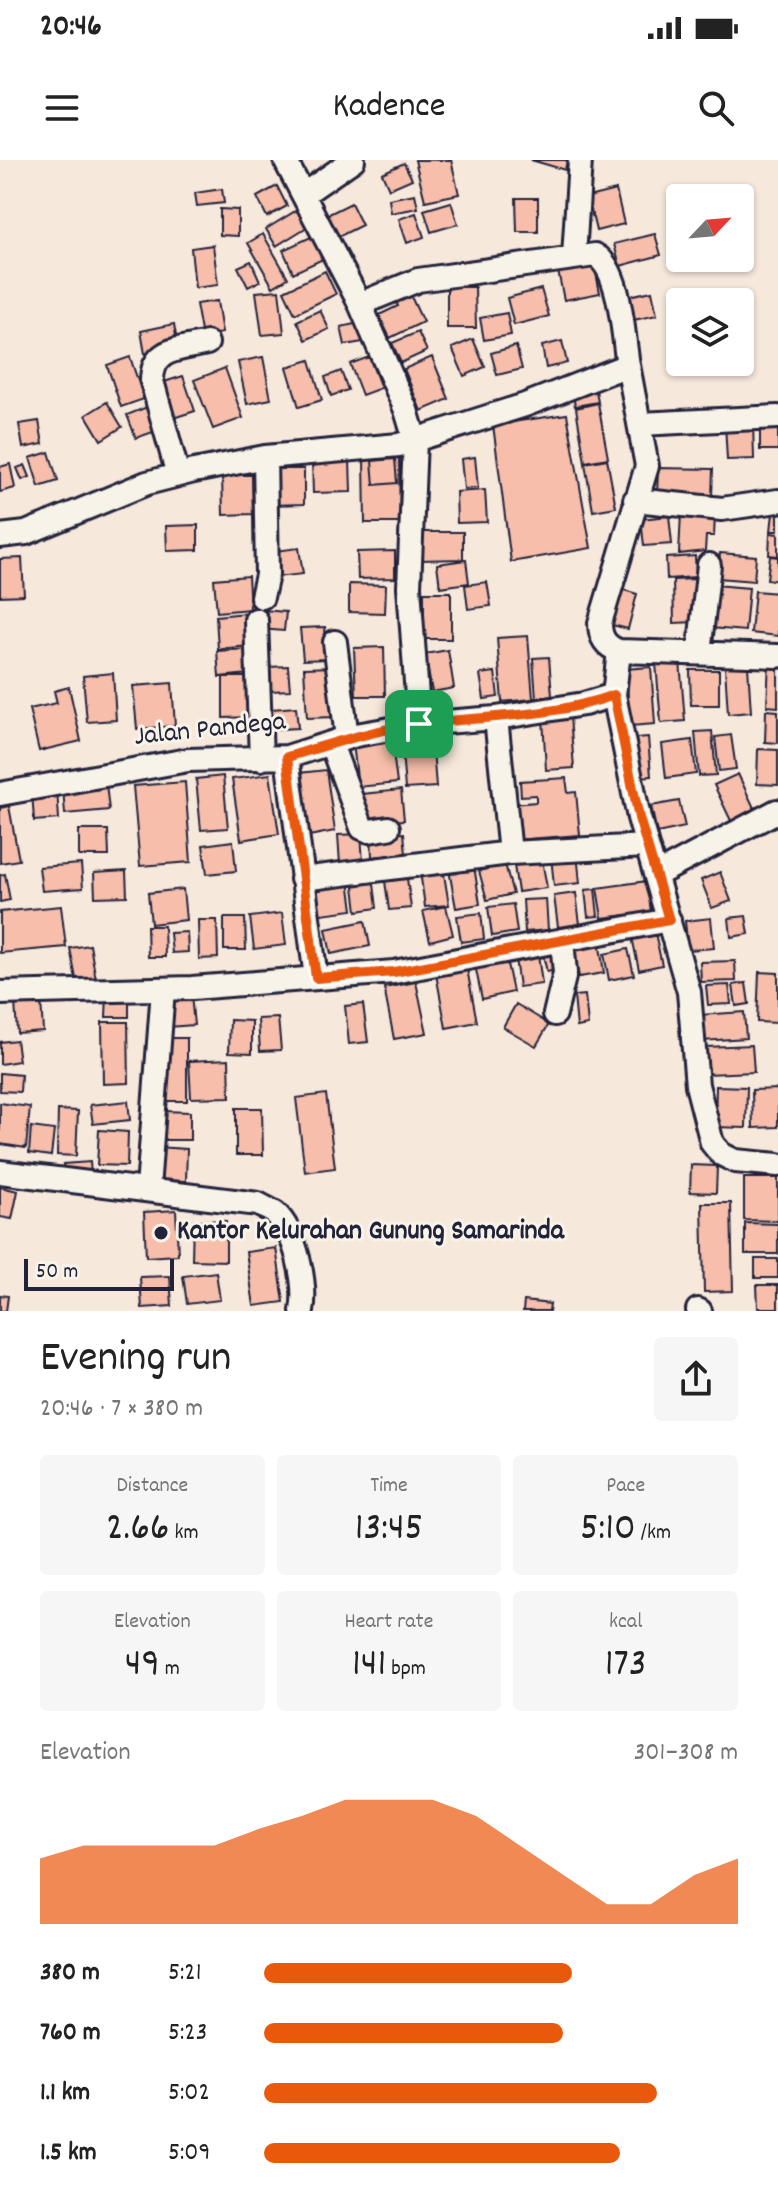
<!DOCTYPE html>
<meta charset="utf-8">
<style>
body{margin:0;font-family:Dekko,sans-serif;background:#f6f6f6;color:#222;height:100vh;display:flex;flex-direction:column;font-size:30px;white-space:nowrap}
*{box-sizing:border-box;margin:0}
p{font-size:26px;color:#767676}
.icon{flex:none;width:44px;height:44px;fill:none;stroke:currentColor;stroke-width:2;stroke-linecap:round;stroke-linejoin:round}
.map{position:relative;height:1151px;overflow:hidden}
.drawer{display:flex;flex-direction:column;background:#fff;flex:1}
.drawer>*{flex:none}
.needle{width:52px;rotate:64deg}
.buttons{position:absolute;left:666px;top:24px;display:grid;gap:16px}
.buttons a{display:grid;place-items:center;width:88px;height:88px;border-radius:8px;background:#fff;box-shadow:0 2px 6px #0004;font-size:40px}
.scale{position:absolute;left:24px;bottom:20px;width:150px;box-sizing:border-box;padding-left:8px;border:4px solid #22223b;border-top:0;font-size:22px;line-height:28px;white-space:nowrap;color:#22223b;-webkit-text-stroke:6px #f7f3e8;paint-order:stroke}
.pin{position:absolute;display:grid;place-items:center;width:68px;height:68px;color:#fff;margin:-34px;border-radius:16px;box-shadow:0 4px 12px #0006}
.round{display:grid;place-items:center;flex:none;width:84px;height:84px;border-radius:8px;background:#f6f6f6}
.headline{display:flex;align-items:center;justify-content:space-between;height:136px;padding:0 40px}
h1{font-size:44px;font-weight:600;line-height:60px}
.metrics{display:grid;grid-template-columns:repeat(3,1fr);gap:12px;height:136px;padding:8px 40px}
.metrics div{display:grid;align-content:center;border-radius:8px;background:#f6f6f6;text-align:center}
.metrics b{font-size:40px;font-weight:600}
.metrics small{font-size:22px;font-weight:400}
.metrics p{font-size:22px}
.chart{height:224px;padding:16px 40px}
.chart p{display:flex;justify-content:space-between}
.chart svg{width:100%;height:144px;margin-top:8px;fill:#ea580c;opacity:.7}
ul{padding:0 40px;list-style:none;font-size:26px}
li{display:grid;grid-template-columns:128px 96px 1fr;align-items:center;height:60px}
li i{height:20px;border-radius:10px;background:#ea580c}
.status{display:flex;justify-content:space-between;align-items:center;height:56px;padding:0 40px;background:#fff;direction:ltr}
.status svg{height:22px;fill:currentColor}
header{display:flex;justify-content:space-between;align-items:center;height:104px;padding:0 40px;background:#fff;font-size:36px;font-weight:600}
.map>svg:first-child{display:block}
</style>
<div class="status"><b>20:46</b><svg viewBox="0 0 49 12"><path d="M0 12V9h3v3zM5 12V6h3v6zM10 12V3h3v9zM15 12V0h3v12zM26 1h20v11H26zM47 4h2v5h-2z"/></svg></div>
<header><svg class="icon" aria-label="menu" viewBox="0 0 24 24"><path d="M4 6h16M4 12h16M4 18h16"/></svg>Kadence<svg class="icon" aria-label="search" viewBox="0 0 24 24"><circle cx="10" cy="10" r="6"/><path d="M15 15l6 6"/></svg></header>
<div class="map">
<svg width="778" height="1151" viewBox="0 0 778 1151">
<rect width="100%" height="100%" fill="#f7e8dc"/>
<filter id="ink" filterUnits="userSpaceOnUse"><feTurbulence type="fractalNoise" baseFrequency=".0125" numOctaves="2"/><feDisplacementMap in="SourceGraphic" scale="16" xChannelSelector="R" yChannelSelector="G"/><feConvolveMatrix kernelMatrix="1 2 1 2 8 2 1 2 1" color-interpolation-filters="sRGB"/></filter>
<g filter="url(#ink)">
<path fill="#f6beab" stroke="#22223b" stroke-width="2" d="M415,0H451L459,34L425,41Z
M531,0H567L565,10Z
M404,3L412,19L389,29L382,13Z
M277,26L287,46L267,57L257,37Z
M222,29L224,43L197,46L195,33Z
M616,30L624,64L596,71L588,37Z
M415,34L418,48L391,53L389,39Z
M516,38H538V72H517Z
M451,42L458,64L431,72L424,50Z
M351,43L362,65L338,77L327,55Z
M220,49L238,50V76L220,75Z
M297,50L307,67L276,86L266,69Z
M416,53L424,77L407,83L399,59Z
M263,74L288,118L273,127L248,83Z
M655,74L661,95L620,106L614,84Z
M313,76L323,99L293,113L283,90Z
M213,85L218,125L195,128L191,88Z
M251,101L260,121L248,127L238,107Z
M594,103L600,133L564,140L558,111Z
M325,111L336,134L295,154L284,131Z
M447,127H475L476,168H447Z
M407,128L423,162L390,178L379,155L398,146L393,135Z
M541,129L549,156L514,165L507,138Z
M279,130L284,173L262,175L256,132Z
M652,131L657,155L629,161L624,137Z
M217,141L222,173L202,177L196,144Z
M320,150L329,169L306,180L297,161Z
M507,153L511,175L484,180L480,158Z
M359,163L363,182L345,185L341,167Z
M174,164L178,188L145,194L141,171Z
M418,172L427,191L401,203L392,183Z
M473,179L485,207L464,216L452,188Z
M562,181L567,203L546,208L542,186Z
M516,186L522,209L497,215L491,193Z
M130,197L144,239L121,247L107,205Z
M263,197L271,239L247,244L238,202Z
M369,197L381,228L362,235L350,204Z
M432,197L449,239L421,251L404,209Z
M310,200L322,240L299,247L287,207Z
M225,208L243,258L213,269L194,220Z
M341,211L348,230L331,236L325,217Z
M183,216L195,251L170,259L158,224Z
M595,225L598,242L575,246L572,230Z
M107,242L122,267L101,280L86,255Z
M598,243L608,298L585,302L576,248Z
M147,247L156,271L136,278L127,255Z
M567,254L591,388L511,402L493,265Z
M760,260H778V290H760Z
M39,261L43,284L23,288L19,264Z
M753,262L754,299L727,300L725,263Z
M49,292L58,321L39,327L30,298Z
M475,297L478,328L464,329L461,299Z
M364,298H399L400,363H365Z
M395,299L397,323L374,325L372,301Z
M607,299L616,347L593,351L585,303Z
M350,300L351,332L313,333L312,301Z
M10,304L15,328L0,332V307Z
M25,305L30,317L22,320L17,308Z
M658,308L713,309L712,337L657,336Z
M271,309H304V344L272,345Z
M222,315H252L253,354L223,355Z
M485,330L487,362L457,363L456,332Z
M774,344L778,345V371H771Z
M681,353L715,355L714,376H706L705,391L679,394Z
M669,356L672,384L644,386L641,359Z
M198,365V390L167,391L166,366Z
M418,372H463V399L419,400Z
M770,373L778,374V396L769,395Z
M299,388L303,414L277,417L274,391Z
M395,391V418L358,419L357,392Z
M720,393L756,396L754,421L718,418Z
M695,396L696,417L667,419L666,398Z
M770,396L778,397V421L767,419Z
M22,398L24,435L0,436V399Z
M466,400L469,423L440,427L437,404Z
M248,416L250,449L217,452L214,419Z
M696,419L697,462L674,463L673,420Z
M487,422L491,446L468,449L465,425Z
M349,424L386,425L385,453L349,452Z
M715,425L749,428L745,471L711,468Z
M614,427L637,434L628,469L604,463Z
M755,431L778,433V476L751,473Z
M424,432H451V479H424Z
M262,450L286,452L284,471L260,469Z
M246,453L249,486L218,489L216,456Z
M325,467L327,499L303,500L300,468Z
M528,476L533,539L502,542L497,478Z
M384,487L385,536H356L354,488Z
M247,489L249,514L219,517L217,491Z
M448,490L454,528L432,532L425,494Z
M549,497L552,536L536,538L533,498Z
M769,500H778V547L767,546Z
M680,501L685,561L661,563L656,503Z
M288,506L290,530L271,531L269,507Z
M748,506L751,552L728,554L725,507Z
M332,507L334,557L307,558L304,508Z
M651,507L655,564L630,566L626,509Z
M690,510H719V545H691Z
M495,512L498,537L484,539L480,514Z
M113,513L116,560L87,562L83,516Z
M223,517H251L252,557L223,558Z
M172,523L175,566L137,569L133,526Z
M69,527L81,581L39,591L29,549L57,543L54,531Z
M296,547L298,568L260,570L259,550Z
M766,550L778,551V583L765,582Z
M570,556L574,608L546,610L543,558Z
M712,571L716,615L699,616L695,572Z
M731,575L736,609L719,611L715,577Z
M432,576L436,627L405,629L401,578Z
M391,577L397,623L358,627L353,582Z
M648,577L651,616L639,617L636,578Z
M692,580L696,614L666,618L662,584Z
M758,589L778,590V625L757,624Z
M326,610L335,671L309,676L299,613Z
M270,614L279,674L241,680L232,619Z
M738,614L756,652L732,663L714,625Z
M223,616L228,668L201,670L196,619Z
M566,618L568,633L576,632L580,675L514,680L512,644L536,642V635L521,636L520,621Z
M185,622L191,702L140,706L133,626Z
M106,624L109,650L65,654L63,628Z
M57,629L59,659L34,661L32,631Z
M401,630L404,660L364,663L362,634Z
M679,641L685,667L657,673L651,646Z
M9,646L19,700L0,703V648Z
M79,670H108L109,696H79Z
M404,673L406,694L372,697L371,676Z
M361,674L363,702L340,704L338,675Z
M233,681L236,711L207,714L203,685Z
M577,693L580,723L554,726L551,696Z
M541,694L547,728L518,732L513,699Z
M81,704L83,728L42,731L39,707Z
M505,704L513,734L487,740L479,711Z
M474,706L480,744L456,748L449,710Z
M443,708L449,745L425,747L420,711Z
M126,711L127,736L95,737L94,713Z
M406,711L411,748L389,750L384,714Z
M720,712L731,741L712,748L701,720Z
M5,714L10,740L0,742V715Z
M373,716L377,748L357,751L353,718Z
M349,720L353,750L314,755L310,725Z
M647,721L651,752L602,758L597,728Z
M183,729L186,760L151,764L148,733Z
M595,729L598,756L588,757L585,730Z
M576,733L580,764L558,767L554,736Z
M546,739L548,770L525,772L523,740Z
M513,744L517,772L492,776L488,747Z
M61,746L66,787L0,793V752Z
M446,746L453,775L430,781L423,751Z
M282,753L286,785L254,789L250,757Z
M481,753L484,779L461,782L457,756Z
M746,756L749,774L731,777L729,758Z
M224,758H245L246,790H224Z
M711,758L714,788L688,790L685,761Z
M198,760H217L218,798L199,799Z
M365,761L370,786L331,794L326,769Z
M147,766H164L165,797H148Z
M187,772L188,792L172,793L170,773Z
M655,773L662,805L639,810L632,777Z
M599,780L604,813L579,817L573,784Z
M90,785L96,820L77,824L70,788Z
M557,787L563,808L547,812L542,791Z
M628,789L634,815L609,820L604,794Z
M538,795L542,824L519,827L515,798Z
M506,799L513,832L482,839L475,805Z
M735,801L736,821L701,822L700,802Z
M467,809L477,862L446,868L436,814Z
M759,812L778,813V863L757,862Z
M416,822L427,873L394,879L384,828Z
M746,823L749,844L736,846L733,825Z
M729,825L731,844L708,845L706,826Z
M107,835H129V857H106Z
M191,835L194,865L168,867L166,837Z
M585,835L588,865L577,867L574,836Z
M41,840L43,871L17,873L15,842Z
M363,844L368,882L349,884L345,846Z
M516,844L549,864L536,886L503,867Z
M744,852L746,878L702,881L700,855Z
M278,858L281,890L260,891L258,859Z
M230,860L252,861V893L229,892Z
M102,862H128L129,923L103,924Z
M165,878H187V941H165Z
M16,880L19,901L0,904V882Z
M752,885L754,912L706,914L705,887Z
M229,899L230,937L191,938L189,901Z
M0,913L21,915L20,932L0,931Z
M716,926L747,927L746,968L715,967Z
M778,929V967L753,968L752,930Z
M326,934L335,1008L305,1012L296,938Z
M128,941L130,960L93,964L90,945Z
M0,943L30,947L26,988L0,984Z
M236,948H262L263,995H236Z
M58,950L78,951L76,996L57,995Z
M163,951L190,952V980H162Z
M31,967L54,970L51,996L29,993Z
M99,970L128,972L127,1006L97,1005Z
M155,987L187,989L186,1021L153,1020Z
M90,1002L91,1015L65,1018L63,1004Z
M691,1005L717,1006L716,1033L690,1032Z
M744,1018H778V1061L744,1060Z
M0,1027L18,1031L12,1059L0,1057Z
M702,1043H731L733,1131L704,1132Z
M176,1050L178,1095L146,1097L144,1052Z
M193,1060L226,1061V1101L192,1100Z
M745,1063L778,1064V1094H745Z
M276,1088L284,1142L254,1146L246,1092Z
M755,1099H778V1118H755Z
M216,1112L220,1140L187,1144L183,1116Z
M170,1116L172,1146L142,1148L140,1117Z
M757,1125H778V1148H758Z
M0,1135L8,1136L6,1151H0Z
M524,1141L550,1144L549,1151H523Z"/>
<g fill="none" stroke-linecap="round" stroke-linejoin="round">
<defs>
<path id="minor" d="M285,0L360,144L406,250L415,280L409,427L419,564
M304,34L353,0
M574,97L580,0
M640,264L778,257
M178,315L152,221C152,187 180,190 207,183
M635,340L722,349L778,341
M0,376L26,373L147,323L194,311L265,297L399,285L525,245L628,205C623,177 621,109 595,95L418,120L360,144
M262,437L267,415L265,297
M256,460L261,599
M335,482L347,578
M619,491C605,486 600,477 600,463L647,306L628,205
M699,493L709,405
M778,496L619,491L614,535L639,658L689,832L697,925L712,983L721,994L735,1001L778,1005
M496,558L510,693
M331,584L362,668L369,671L388,668
M287,597L316,818
M0,634L188,600L287,597L356,575L419,564L496,558L584,544L614,535
M656,715L777,651
M302,719L510,693L647,686
M0,833L192,828L394,812L669,760
M555,854L565,813L562,780
M0,1012L258,1044C263,1047 271,1050 275,1053C296,1072 307,1124 302,1151
M148,1029L163,829
M698,1150L700,1151"/>
</defs>
<use href="#minor" stroke="#22223b" stroke-width="28"/>
<use href="#minor" stroke="#f7f3e8" stroke-width="22"/>
</g>
</g>
<g fill="none" stroke-linecap="round" stroke-linejoin="round" filter="url(#ink)">
<defs>
<path id="route" d="M614,535L639,658L669,760L394,812L316,818L287,597C330,584 373,570 418,564C483,556 551,558 614,535Z"/>
</defs>
<use href="#route" stroke="#fff" stroke-width="16"/>
<use href="#route" stroke="#ea580c" stroke-width="10"/>
</g>
<circle fill="#22223b" stroke="#f7f3e8" stroke-width="3" cx="161" cy="1073" r="8"/>
<g text-anchor="middle" dominant-baseline="central" stroke-width="6" stroke-linejoin="round" paint-order="stroke">
<g font-size="28" fill="#22223b" stroke="#f7f3e8">
<text transform="translate(210 571) rotate(-6)">Jalan Pandega</text>
</g>
<g font-size="28" font-weight="bold" fill="#22223b" stroke="#f7f3e8" text-anchor="start">
<text x="177" y="1073">Kantor Kelurahan Gunung Samarinda</text>
</g>
</g>
</svg>
<div class="buttons">
<a><svg class="needle" viewBox="-14 -14 28 28"><path d="M0-13l5 13h-10z" fill="#e53935"/><path d="M0 13l5-13h-10z" fill="#767676"/></svg></a>
<a><svg class="icon" aria-label="layers" viewBox="0 0 24 24"><path d="M12 4l9 5-9 5-9-5zM3 14l9 5 9-5"/></svg></a>
</div>
<div class="scale">50 m</div>
<div class="pin" style="left:419px;top:564px;background:#1e9e55"><svg class="icon" aria-label="arrive" viewBox="0 0 24 24"><path d="M6 21V4h12l-3 4 3 4H6"/></svg></div>
</div>
<section class="drawer">
<div class="headline"><div><h1>Evening run</h1><p>20:46 · 7 × 380 m</p></div><a class="round"><svg class="icon" aria-label="share" viewBox="0 0 24 24"><path d="M12 15V3M7 8l5-5 5 5M5 13v7h14v-7"/></svg></a></div>
<div class="metrics">
<div><p>Distance</p><b>2.66<small> km</small></b></div>
<div><p>Time</p><b>13:45</b></div>
<div><p>Pace</p><b>5:10<small> /km</small></b></div>
</div>
<div class="metrics">
<div><p>Elevation</p><b>49<small> m</small></b></div>
<div><p>Heart rate</p><b>141<small> bpm</small></b></div>
<div><p>kcal</p><b>173</b></div>
</div>
<div class="chart"><p><span>Elevation</span>301–308 m</p>
<svg viewBox="0 0 160 44" preserveAspectRatio="none"><path d="M0 44V24L10 20L20 20L30 20L40 20L50 15L60 11L70 6L80 6L90 6L100 11L110 20L120 29L130 38L140 38L150 29L160 24V44z"/></svg>
</div>
<ul>
<li><b>380 m</b>5:21<i style="width:65%"></i></li>
<li><b>760 m</b>5:23<i style="width:63%"></i></li>
<li><b>1.1 km</b>5:02<i style="width:83%"></i></li>
<li><b>1.5 km</b>5:09<i style="width:75%"></i></li>
</ul>
</section>
